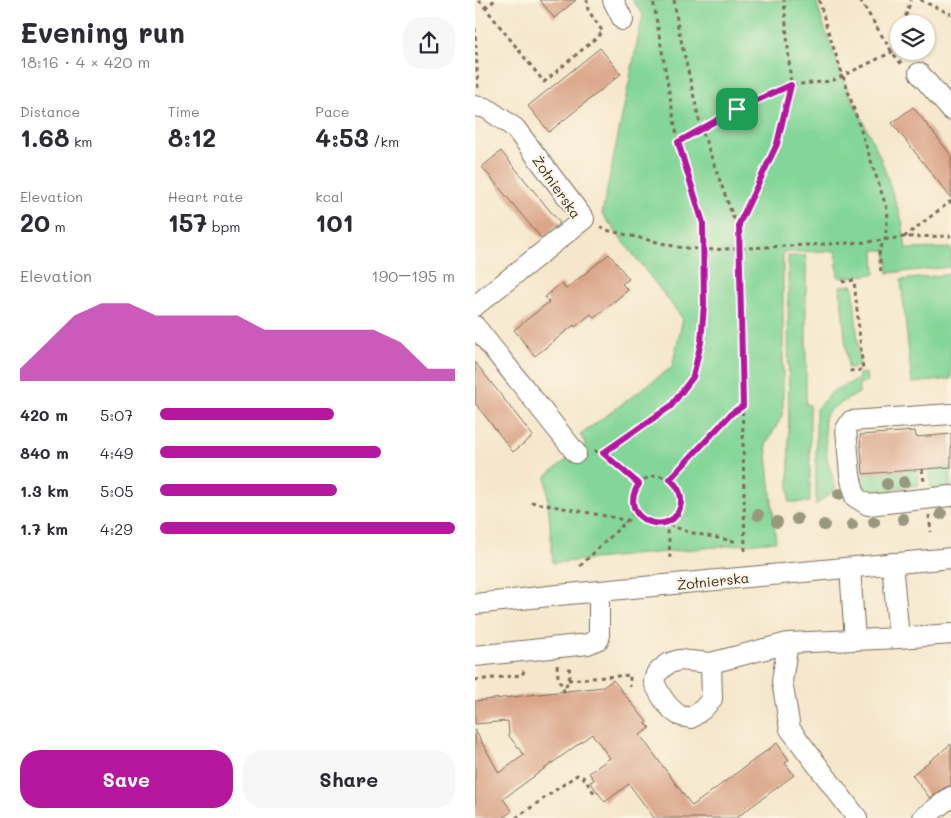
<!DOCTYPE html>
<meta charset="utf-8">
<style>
body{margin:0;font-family:Mali,sans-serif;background:#f7f7f7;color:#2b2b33;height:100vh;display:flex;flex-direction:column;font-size:19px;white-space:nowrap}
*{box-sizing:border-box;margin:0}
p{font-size:16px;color:#7c7c81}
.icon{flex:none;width:28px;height:28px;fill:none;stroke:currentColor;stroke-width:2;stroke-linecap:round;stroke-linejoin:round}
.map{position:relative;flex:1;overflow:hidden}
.details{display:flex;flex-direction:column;background:#fff;width:475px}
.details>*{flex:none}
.fabs{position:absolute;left:415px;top:15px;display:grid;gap:10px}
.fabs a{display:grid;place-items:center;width:45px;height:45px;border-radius:50%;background:#fff;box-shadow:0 1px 4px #0004;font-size:25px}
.pin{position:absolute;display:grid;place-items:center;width:42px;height:42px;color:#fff;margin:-21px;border-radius:10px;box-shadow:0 2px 8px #0006}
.round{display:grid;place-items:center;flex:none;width:52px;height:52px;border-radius:20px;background:#f7f7f7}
.summary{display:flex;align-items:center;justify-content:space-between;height:85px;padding:0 20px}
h1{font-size:28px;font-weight:800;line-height:38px}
.stats{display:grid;grid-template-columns:repeat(3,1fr);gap:8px;height:85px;padding:5px 20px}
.stats div{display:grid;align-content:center}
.stats b{font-size:25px;font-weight:800}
.stats small{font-size:14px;font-weight:400}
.stats p{font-size:14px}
.chart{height:140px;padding:10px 20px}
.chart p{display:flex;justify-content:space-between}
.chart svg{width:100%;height:90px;margin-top:5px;fill:#b5179e;opacity:.7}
.cta{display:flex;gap:10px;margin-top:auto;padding:10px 20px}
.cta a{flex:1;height:58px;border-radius:20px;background:#b5179e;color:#fff;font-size:20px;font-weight:800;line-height:58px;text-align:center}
.cta a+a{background:#f7f7f7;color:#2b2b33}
ul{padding:0 20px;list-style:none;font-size:16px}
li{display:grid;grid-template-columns:80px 60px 1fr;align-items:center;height:38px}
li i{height:12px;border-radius:6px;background:#b5179e}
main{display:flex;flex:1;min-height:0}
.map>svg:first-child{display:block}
</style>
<main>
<section class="details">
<div class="summary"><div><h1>Evening run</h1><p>18:16 · 4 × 420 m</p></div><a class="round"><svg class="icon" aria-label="share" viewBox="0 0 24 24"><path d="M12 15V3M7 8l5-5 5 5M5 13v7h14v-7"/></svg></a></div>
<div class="stats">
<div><p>Distance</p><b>1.68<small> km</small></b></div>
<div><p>Time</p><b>8:12</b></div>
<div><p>Pace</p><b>4:53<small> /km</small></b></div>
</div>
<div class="stats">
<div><p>Elevation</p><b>20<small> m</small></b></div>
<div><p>Heart rate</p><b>157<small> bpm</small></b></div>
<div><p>kcal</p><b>101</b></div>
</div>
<div class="chart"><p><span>Elevation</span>190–195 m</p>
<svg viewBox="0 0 160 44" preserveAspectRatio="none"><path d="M0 44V38L10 25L20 12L30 6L40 6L50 12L60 12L70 12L80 12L90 19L100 19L110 19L120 19L130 19L140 25L150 38L160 38V44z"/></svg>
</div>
<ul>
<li><b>420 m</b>5:07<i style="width:59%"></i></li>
<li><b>840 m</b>4:49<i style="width:75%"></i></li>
<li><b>1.3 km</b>5:05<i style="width:60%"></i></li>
<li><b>1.7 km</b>4:29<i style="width:100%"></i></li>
</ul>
<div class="cta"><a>Save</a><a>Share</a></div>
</section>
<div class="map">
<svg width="476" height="818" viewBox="0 0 476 818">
<rect width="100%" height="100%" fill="#fcf5e5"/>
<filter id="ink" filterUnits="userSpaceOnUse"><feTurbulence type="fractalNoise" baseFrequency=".02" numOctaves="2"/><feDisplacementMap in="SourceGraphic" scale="10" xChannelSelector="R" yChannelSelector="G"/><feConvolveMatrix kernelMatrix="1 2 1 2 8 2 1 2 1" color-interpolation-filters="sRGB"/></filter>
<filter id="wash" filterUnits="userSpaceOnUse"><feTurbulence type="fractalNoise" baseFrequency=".0096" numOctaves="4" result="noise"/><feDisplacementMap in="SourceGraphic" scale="20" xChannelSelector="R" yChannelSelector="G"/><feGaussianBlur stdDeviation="1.12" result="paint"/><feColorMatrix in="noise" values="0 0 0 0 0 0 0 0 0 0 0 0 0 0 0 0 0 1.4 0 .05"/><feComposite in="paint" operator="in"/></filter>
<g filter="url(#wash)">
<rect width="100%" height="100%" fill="#f5e7cc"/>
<path fill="#84d698" stroke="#60805b" d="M157,0H341L346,18L368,79L406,159L427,221L431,249L476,248V267L413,273L411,250H399L400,274L366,278L363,276L361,251L308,252V414L291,445L301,541L78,563L71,476L111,444L105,435L197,367L208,319L127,214L168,14Z
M313,256H331V404L335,405V502H314Z
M476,274V379L437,383L426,280Z
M378,285L385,367L373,368L365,286Z
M391,373L392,381L384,384V393L359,407L349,417L352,458L361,489L341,505V409L358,391L384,379V374Z
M476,467V487L456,488L454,469Z
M442,470L444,485L418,488V492L397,493L389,486L388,474Z"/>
<g id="blocks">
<path fill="#daa589" d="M65,0H101L79,18Z
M125,48L146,74L74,132L53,106Z
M438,107L476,155V198L417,123Z
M26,151L85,223L66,238L7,167Z
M134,254L154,279L147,284L153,290L119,318L116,314L100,327L99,325L60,356L39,330L74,302L70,297L86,283L91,289Z
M0,362L58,436L38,452L0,403Z
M440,431L441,437L476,434V467L388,474L385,435Z
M138,680L172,722L170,723L175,728L165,735L217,806L302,743L314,760L310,763L319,775L261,818H179L154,784L130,802L115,782L119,780L114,773L135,758L117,734L28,799L37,811L28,818H0V730L24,773L49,755L34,736L33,721L0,724V701L128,687Z
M476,744V785L469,788L455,798L437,775Z"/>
</g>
</g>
<g filter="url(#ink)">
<use href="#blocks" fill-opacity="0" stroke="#7c6c5b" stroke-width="1"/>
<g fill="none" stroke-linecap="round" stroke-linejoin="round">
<defs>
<path id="minor" d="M138,0L148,20
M444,73L476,110
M0,106L11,108L40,128L109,219L0,306
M0,326L101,453
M476,414L376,421L371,429L375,475L380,497L393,505L476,496
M417,563L424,638
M375,568L380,640
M0,604L83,595L476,558
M313,643L307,681L315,729L382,818
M0,656L113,644L124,639V592
M236,663L237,699L228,709L216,718C212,717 207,717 204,715C192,708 184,693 179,682L181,674L192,664L204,660L236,663L313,643L424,638L476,634
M448,818L476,797"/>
</defs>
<use href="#minor" stroke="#7c6c5b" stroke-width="22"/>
<path stroke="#7c6c5b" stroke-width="3" stroke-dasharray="4 4" stroke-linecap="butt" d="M4,0L69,82L128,32L113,10L112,0
M199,0L203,27L226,128L258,217L264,224
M344,0L352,28L413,212L410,240L404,250L406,273
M385,0L417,52L428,66
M445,0L476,14
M10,8L20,0
M428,24L436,0
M0,28L3,89
M203,142L262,109L316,85L357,81L417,52L424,35
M125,227L131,230L203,247L231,250L393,242L429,237L476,236
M429,237L476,201
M367,282L379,280L388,370L373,371
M119,451L128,453L164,484
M128,453L196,406L218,377L226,342L229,305L228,223L203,142L178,0
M447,469L449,481
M158 500a24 24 0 1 1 48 0a24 24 0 1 1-48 0Z
M195,479L257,413L268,406
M56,502L142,518L151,522
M454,515L456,532
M270,551L264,224L302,144L316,85L309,0
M195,558L194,540L190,523L213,532L263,542
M105,566L161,512
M82,665L83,677L89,691L95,676L94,664
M0,680L47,675L50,669
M93,680L155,675V687
M41,818L102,775L108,777L120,794L122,792"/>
<use href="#minor" stroke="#fff" stroke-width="20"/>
</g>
<g fill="#99977d">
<circle cx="429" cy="482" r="6"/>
<circle cx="412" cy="484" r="6"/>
<circle cx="364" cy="494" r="6"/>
<circle cx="466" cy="514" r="6"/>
<circle cx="283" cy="515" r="6"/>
<circle cx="322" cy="519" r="6"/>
<circle cx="428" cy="519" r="6"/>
<circle cx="302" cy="522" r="6"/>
<circle cx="399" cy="522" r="6"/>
<circle cx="349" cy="525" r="6"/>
<circle cx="377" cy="525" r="6"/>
</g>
</g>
<g fill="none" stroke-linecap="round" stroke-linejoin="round" filter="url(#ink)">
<defs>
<path id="route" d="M316,85L302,144L264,224L268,406L257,413L195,479C203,486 207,493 206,503C201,541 139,521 164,484L128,453L196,406L218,377L226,342L229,305L228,223L203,142L262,109Z"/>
</defs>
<use href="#route" stroke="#fff" stroke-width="10"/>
<use href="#route" stroke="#b5179e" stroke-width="6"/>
</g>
<g text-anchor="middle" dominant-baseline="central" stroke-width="4" stroke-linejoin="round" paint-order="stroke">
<g font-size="14" fill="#3b2a1e" stroke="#fcf5e5">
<text transform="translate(82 187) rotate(55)">Żołnierska</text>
<text transform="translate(238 581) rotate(-6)">Żołnierska</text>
</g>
</g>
</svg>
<div class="fabs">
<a><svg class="icon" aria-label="layers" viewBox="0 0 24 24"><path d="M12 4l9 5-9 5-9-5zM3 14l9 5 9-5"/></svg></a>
</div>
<div class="pin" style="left:262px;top:109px;background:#1e9e55"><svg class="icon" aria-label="arrive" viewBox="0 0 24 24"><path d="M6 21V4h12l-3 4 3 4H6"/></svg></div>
</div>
</main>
